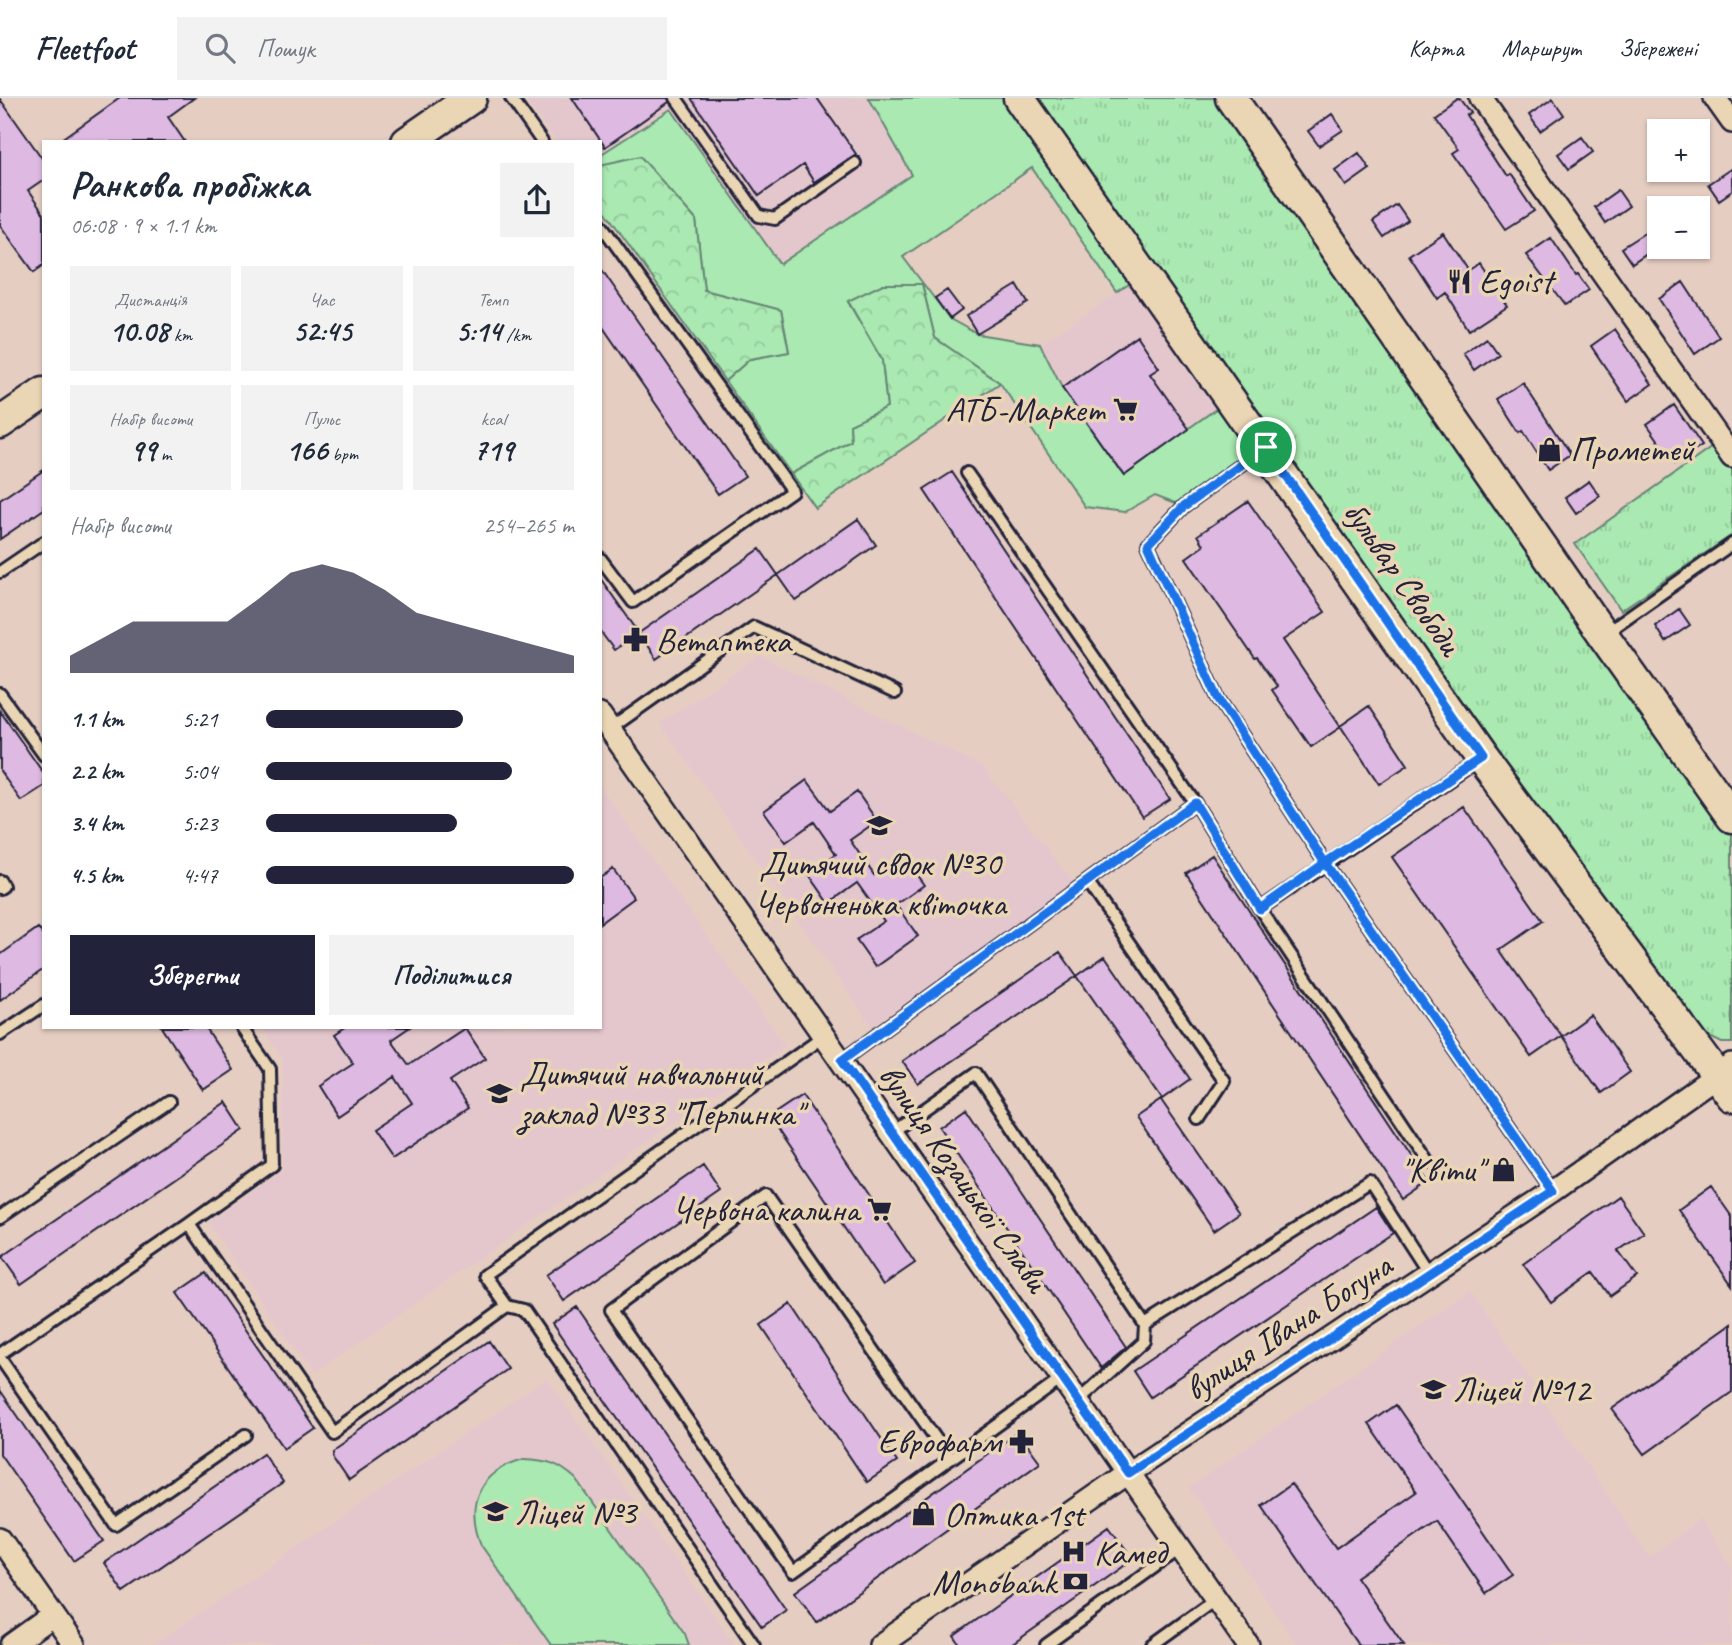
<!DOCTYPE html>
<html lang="uk">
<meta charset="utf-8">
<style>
body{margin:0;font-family:Caveat,sans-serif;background:#f2f2f3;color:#1f2937;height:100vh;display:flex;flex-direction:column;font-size:26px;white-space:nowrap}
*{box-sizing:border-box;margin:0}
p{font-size:23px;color:#747a83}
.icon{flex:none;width:38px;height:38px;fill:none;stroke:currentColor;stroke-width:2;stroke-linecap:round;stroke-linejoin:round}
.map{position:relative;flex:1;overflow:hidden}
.details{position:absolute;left:42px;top:42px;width:560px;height:889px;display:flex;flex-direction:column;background:#fff;border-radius:0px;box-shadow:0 2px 5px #0004}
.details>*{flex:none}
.fabs{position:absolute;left:1647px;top:21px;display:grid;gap:14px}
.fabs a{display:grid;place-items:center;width:63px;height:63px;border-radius:0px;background:#fff;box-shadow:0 2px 5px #0004;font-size:35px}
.pin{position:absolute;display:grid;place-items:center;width:60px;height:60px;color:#fff;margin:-30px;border:4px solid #fff;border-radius:50%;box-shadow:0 2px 7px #0007}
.round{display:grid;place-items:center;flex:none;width:74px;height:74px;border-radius:0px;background:#f2f2f3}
.headline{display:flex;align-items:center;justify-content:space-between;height:119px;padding:0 28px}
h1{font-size:38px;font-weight:700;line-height:52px}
.figures{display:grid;grid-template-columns:repeat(3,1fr);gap:10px;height:119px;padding:7px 28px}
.figures div{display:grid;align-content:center;border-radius:0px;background:#f2f2f3;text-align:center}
.figures b{font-size:30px;font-weight:700}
.figures small{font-size:19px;font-weight:400}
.figures p{font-size:19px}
.chart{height:196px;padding:14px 28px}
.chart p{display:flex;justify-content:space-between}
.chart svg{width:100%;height:126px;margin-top:7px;fill:#22223b;opacity:.7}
.primary-button{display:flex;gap:14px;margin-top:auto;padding:14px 28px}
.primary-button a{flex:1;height:80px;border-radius:0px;background:#22223b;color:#fff;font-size:28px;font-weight:700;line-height:80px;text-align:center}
.primary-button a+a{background:#f2f2f3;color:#1f2937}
ul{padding:0 28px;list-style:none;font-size:23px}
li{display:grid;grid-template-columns:112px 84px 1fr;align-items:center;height:52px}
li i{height:18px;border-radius:9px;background:#22223b}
header{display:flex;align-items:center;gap:42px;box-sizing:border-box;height:98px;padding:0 35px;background:#fff;border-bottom:2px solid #e0e1e3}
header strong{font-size:33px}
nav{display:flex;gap:38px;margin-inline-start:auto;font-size:24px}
.search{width:490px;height:63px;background:#f2f2f3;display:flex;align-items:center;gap:18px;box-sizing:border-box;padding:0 24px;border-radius:0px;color:#747a83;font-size:26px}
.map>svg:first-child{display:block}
</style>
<header>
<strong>Fleetfoot</strong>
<div class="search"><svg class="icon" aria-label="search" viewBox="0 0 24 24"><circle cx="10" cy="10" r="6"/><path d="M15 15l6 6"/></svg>Пошук</div>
<nav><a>Карта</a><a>Маршрут</a><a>Збережені</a></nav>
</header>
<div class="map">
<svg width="1732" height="1547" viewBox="0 0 1732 1547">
<defs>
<pattern id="forest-crowns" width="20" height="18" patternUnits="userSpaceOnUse" patternTransform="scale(1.75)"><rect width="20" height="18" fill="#aae9b1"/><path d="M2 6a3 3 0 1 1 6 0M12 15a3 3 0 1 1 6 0" fill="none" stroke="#92c899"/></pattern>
<pattern id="park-tufts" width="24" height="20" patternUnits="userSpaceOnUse" patternTransform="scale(1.75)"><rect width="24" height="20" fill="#aae9b1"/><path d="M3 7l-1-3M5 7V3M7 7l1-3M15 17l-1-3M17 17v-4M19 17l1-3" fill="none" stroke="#92c899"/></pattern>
</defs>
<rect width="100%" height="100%" fill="#e6cdc2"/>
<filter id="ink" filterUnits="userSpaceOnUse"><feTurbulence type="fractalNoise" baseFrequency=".0143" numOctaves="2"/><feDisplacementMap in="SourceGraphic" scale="14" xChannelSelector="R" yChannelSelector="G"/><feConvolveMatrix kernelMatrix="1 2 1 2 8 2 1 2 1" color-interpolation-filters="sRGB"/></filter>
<g filter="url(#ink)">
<path fill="#e4c7cc" d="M524,0H869L913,76L780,166L671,12L600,57V44H556Z
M1143,179L1230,301L1124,378L1062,290L1040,246Z
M760,558L983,669L1075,786L872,929L660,625Z
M600,688L785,947L311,1278L208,1124L282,1071L283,962L261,929H600Z
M1470,1193L1649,1459L1700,1421L1732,1469V1547H1297L1189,1390Z
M547,1280L735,1547H153Z"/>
<path fill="#aae9b1" stroke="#668676" stroke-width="2" d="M869,0H1017L1142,178L1117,195L1032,70L903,159L950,221L977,236L1040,246L1062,290L1123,377L1230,301L1266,349L1184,408L1155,397L1125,414L1085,409L1000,285L935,240L922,186L848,204L882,262L887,309L850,326L851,343L791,376L725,283L750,261L789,254L781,212L704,192L696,122L640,59L600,67V57L671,11L780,166L912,77Z
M524,1361C548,1362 558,1365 576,1381L685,1536L689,1547H551L481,1447C464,1404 480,1373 524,1361Z"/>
<path fill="url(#forest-crowns)" stroke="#668676" stroke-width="2" d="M640,58L696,122L704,192L781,212L789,254L750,261L725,283L600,106V67Z
M883,186H922L935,240L1000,285L815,410L791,376L851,343L850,326L887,309L882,262L848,203Z"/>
<path fill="url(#park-tufts)" stroke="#668676" stroke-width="2" d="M1032,0H1214L1732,733V945H1722L1695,932Z
M1718,345L1732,365V437L1621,512L1575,446Z"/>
<path fill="#deb9e2" stroke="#22223b" stroke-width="2" d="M120,0H194L168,19L185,44H58Z
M572,0H668L669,4L605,49Z
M691,0H817L856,56L814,84L803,67L759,98Z
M1457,0H1459L1470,15L1466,17L1506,78L1509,76L1534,113L1506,131L1453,55L1459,51L1434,16Z
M1553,0L1564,16L1540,33L1529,17Z
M0,1L44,63V82L28,93L44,116V167L34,174L0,127Z
M1332,16L1343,32L1319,48L1308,33Z
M1582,39L1593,54L1569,71L1558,56Z
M1359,55L1370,71L1346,88L1335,72Z
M1732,70V93L1719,102L1708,86Z
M1618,92L1629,108L1605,125L1594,109Z
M1397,107L1408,123L1384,140L1373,124Z
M1443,134L1468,172L1479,165L1507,207L1469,232L1445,194L1437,200L1409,157Z
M1646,134L1657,149L1632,166L1621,150Z
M1551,140L1576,177L1578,176L1589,192L1565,208L1526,157Z
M600,169L745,378L718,396L600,225Z
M1683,184L1719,239L1695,256L1659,201Z
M1017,187L1028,205L977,236L966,218Z
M947,192L962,212L950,221L935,200Z
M1615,231L1652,286L1628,303L1591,248Z
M1137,237L1159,270L1150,276L1189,331L1124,378L1062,290Z
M1487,239L1498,255L1474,272L1463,256Z
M1523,285L1570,357L1548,372L1523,333L1520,335L1498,301Z
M1674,307L1702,348L1675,366L1647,326Z
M44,372V411L0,441V402Z
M952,374L1170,701L1142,719L924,392Z
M1589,382L1600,398L1576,415L1565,399Z
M1248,403L1325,514L1283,542L1340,628L1369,608L1408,667L1379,686L1341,629L1311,649L1272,592L1277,588L1257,560L1255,561L1186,460L1204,447L1198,437Z
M858,421L876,447L796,503L778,477Z
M760,451L778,477L656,561L639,535Z
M600,480L639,535L614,552L600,533Z
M1679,511L1690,527L1665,544L1655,528Z
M0,613L44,676V688L21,703L0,673Z
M807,682L830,713L857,694L877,723L850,742L874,777L902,757L924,787L896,807L918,838L875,869L856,842L884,823L857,785L829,805L808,775L836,756L814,724L786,744L764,713Z
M1464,709L1543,823L1501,852L1561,938L1531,959L1392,759Z
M1212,757L1429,1084L1403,1102L1186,775Z
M613,771L634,800L600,825V780Z
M38,830L44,838V871L0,902V857Z
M1060,854L1077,878L918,986L902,963Z
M1105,858L1190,981L1162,1001L1077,878Z
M1590,917L1630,974L1601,995L1561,938Z
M162,929H205L233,972L203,992Z
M346,929H410L391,942L409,967L465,930L485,960L450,983L468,1010L392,1061L372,1032L412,1005L395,979L337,1018L318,988L353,965L334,937Z
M802,997L915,1165L883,1187L769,1019Z
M1161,1002L1239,1115L1214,1132L1136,1019Z
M226,1004L244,1032L21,1186L2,1159Z
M966,1010L1126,1249L1101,1270L939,1029Z
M703,1068L721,1095L564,1203L546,1177Z
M1711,1089L1732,1119V1187L1679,1112Z
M1618,1098L1644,1135L1618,1153L1637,1179L1610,1198L1593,1174L1551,1204L1523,1166Z
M1376,1109L1393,1135L1150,1299L1133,1273Z
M206,1175L313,1330L284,1350L177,1195Z
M791,1206L897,1364L867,1384L761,1227Z
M577,1209L786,1512L762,1529L552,1226Z
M1732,1226V1294L1645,1356L1612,1311Z
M489,1243L508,1271L349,1382L332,1357V1352Z
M0,1292L104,1443L74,1463L0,1356Z
M1396,1307L1513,1477L1486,1495L1437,1423L1356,1479L1404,1547H1358L1261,1407L1291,1386L1336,1450L1416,1394L1369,1326Z
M1018,1334L1040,1364L817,1524L795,1494Z
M263,1355L283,1385L124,1494L104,1465Z
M1109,1428L1133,1461L1011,1547H960L954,1538Z"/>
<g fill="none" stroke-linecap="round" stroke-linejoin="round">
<defs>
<path id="lane" d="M511,0L542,44
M676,0L759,118L775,121L855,65
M600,125L792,393L633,504L600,460
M1262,352L1184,408L1148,446L1218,600L1325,765L1553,1093
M0,474L44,444
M1605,535L1732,446
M0,596L44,657
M610,631L754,529L895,595
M1195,705L1260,811L1479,662
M0,783L3,788L0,790
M1088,785L1224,983L1199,1021
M1260,811L1430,1065
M241,929L270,971L272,1067L189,1126L332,1334L507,1208L485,1177L823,938
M0,936L44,907
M842,962L1195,705L967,375
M892,1034L976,975L1145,1227L1370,1085L1429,1176
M0,1119L169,1004
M507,1208L524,1212L754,1547
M0,1256L189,1126
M0,1260L116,1427L246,1337
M1078,1303L1144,1243L1145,1227
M950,1361L766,1098L611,1212L793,1474L1063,1280
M1046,1547L1181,1450
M1152,1547L1216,1501"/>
<path id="street" d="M1480,0L1732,359
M1715,0L1732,24
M600,617L1248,1547
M0,1441L74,1547
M11,1547L53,1517
M880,1547L1128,1375L1553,1093L1732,967"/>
<path id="secondary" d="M1019,0L1481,660L1732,998
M1231,0L1603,537L1732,719
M407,44L471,0
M0,325L44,295"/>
</defs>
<use href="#lane" stroke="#22223b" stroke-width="16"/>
<use href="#street" stroke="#22223b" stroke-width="26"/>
<use href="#secondary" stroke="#22223b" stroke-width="35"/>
<use href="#lane" stroke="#ead5b4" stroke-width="10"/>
<use href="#street" stroke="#ead5b4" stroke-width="21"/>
<use href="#secondary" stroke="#ead5b4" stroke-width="30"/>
</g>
</g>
<g fill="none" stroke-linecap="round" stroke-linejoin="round" filter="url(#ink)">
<defs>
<path id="route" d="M1266,349L1184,408L1148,446L1218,600L1325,765L1260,811L1195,705L842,962L1128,1375L1553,1093L1325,765L1481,660L1266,349"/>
</defs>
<use href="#route" stroke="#fff" stroke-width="14"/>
<use href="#route" stroke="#1a73e8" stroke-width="9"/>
</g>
<defs>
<symbol id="restaurant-bare" viewBox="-9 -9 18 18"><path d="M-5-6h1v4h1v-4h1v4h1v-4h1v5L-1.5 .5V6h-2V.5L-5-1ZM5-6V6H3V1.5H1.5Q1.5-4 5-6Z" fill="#22223b" stroke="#ead5b4" stroke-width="2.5" paint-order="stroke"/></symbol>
<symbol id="supermarket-bare" viewBox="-9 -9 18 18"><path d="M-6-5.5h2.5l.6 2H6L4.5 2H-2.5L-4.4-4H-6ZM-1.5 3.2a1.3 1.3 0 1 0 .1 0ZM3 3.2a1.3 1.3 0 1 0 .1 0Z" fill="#22223b" stroke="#ead5b4" stroke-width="2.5" paint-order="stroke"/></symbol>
<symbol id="shop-bare" viewBox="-9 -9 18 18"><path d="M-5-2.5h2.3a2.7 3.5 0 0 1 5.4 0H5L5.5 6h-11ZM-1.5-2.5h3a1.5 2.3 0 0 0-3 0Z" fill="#22223b" stroke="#ead5b4" stroke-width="2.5" paint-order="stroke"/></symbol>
<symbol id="pharmacy-bare" viewBox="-9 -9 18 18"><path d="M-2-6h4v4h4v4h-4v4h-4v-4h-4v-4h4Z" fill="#22223b" stroke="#ead5b4" stroke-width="2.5" paint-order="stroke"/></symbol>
<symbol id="school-bare" viewBox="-9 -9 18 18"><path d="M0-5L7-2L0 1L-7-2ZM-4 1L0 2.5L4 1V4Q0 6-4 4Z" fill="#22223b" stroke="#ead5b4" stroke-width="2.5" paint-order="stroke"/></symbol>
<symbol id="hospital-bare" viewBox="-9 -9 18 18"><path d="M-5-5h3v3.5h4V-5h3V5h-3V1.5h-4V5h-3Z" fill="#22223b" stroke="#ead5b4" stroke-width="2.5" paint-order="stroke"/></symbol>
<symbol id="bank-bare" viewBox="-9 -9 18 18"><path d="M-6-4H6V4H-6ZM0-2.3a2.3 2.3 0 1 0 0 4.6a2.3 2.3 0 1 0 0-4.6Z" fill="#22223b" stroke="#ead5b4" stroke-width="2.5" paint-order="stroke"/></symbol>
</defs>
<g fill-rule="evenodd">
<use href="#restaurant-bare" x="1442" y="166" width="35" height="35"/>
<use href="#supermarket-bare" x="1108" y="294" width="35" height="35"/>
<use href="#shop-bare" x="1532" y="334" width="35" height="35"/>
<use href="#pharmacy-bare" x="618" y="524" width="35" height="35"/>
<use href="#school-bare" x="862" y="710" width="35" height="35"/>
<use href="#school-bare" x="482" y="978" width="35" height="35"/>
<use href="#shop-bare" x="1486" y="1054" width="35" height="35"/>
<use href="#supermarket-bare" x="862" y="1094" width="35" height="35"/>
<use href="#school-bare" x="1416" y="1274" width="35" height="35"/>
<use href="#pharmacy-bare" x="1004" y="1326" width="35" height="35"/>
<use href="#school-bare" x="478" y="1396" width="35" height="35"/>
<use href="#shop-bare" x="906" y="1398" width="35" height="35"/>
<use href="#hospital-bare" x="1056" y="1436" width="35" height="35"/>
<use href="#bank-bare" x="1058" y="1466" width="35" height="35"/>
</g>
<g text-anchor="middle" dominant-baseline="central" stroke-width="7" stroke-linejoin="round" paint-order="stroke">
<g font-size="35" fill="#22223b" stroke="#ead5b4" text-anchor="start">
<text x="1479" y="183">Egoist</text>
<text x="1105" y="311" text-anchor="end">АТБ-Маркет</text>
<text x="1570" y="351">Прометей</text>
<text x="656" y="542">Ветаптека</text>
<text x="880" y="765" text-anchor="middle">Дитячий свдок №30<tspan x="880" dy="40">Червоненька квіточка</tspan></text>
<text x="520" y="975">Дитячий навчальний<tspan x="520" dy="40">заклад №33 "Перлинка"</tspan></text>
<text x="1483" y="1071" text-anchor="end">"Квіти"</text>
<text x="859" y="1111" text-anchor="end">Червона калина</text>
<text x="1453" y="1291">Ліцей №12</text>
<text x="1001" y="1343" text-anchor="end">Еврофарм</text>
<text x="515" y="1414">Ліцей №3</text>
<text x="944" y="1416">Оптика 1st</text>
<text x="1094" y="1454">Камед</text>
<text x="1056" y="1484" text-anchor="end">Monobank</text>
</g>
<g font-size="35" fill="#22223b" stroke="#ead5b4">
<text transform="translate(1403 480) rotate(55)">бульвар Свободи</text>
<text transform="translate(964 1080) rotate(55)">вулиця Козацької Слави</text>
<text transform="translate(1288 1229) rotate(-33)">вулиця Івана Богуна</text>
</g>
</g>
</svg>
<div class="fabs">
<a>+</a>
<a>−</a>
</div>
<div class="pin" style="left:1266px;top:349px;background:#1e9e55"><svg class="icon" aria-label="arrive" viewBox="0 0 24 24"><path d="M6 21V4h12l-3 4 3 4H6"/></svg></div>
<section class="details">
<div class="headline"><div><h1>Ранкова пробіжка</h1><p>06:08 · 9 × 1.1 km</p></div><a class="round"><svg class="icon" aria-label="share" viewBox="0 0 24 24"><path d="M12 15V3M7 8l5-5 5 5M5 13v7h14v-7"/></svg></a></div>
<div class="figures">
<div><p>Дистанція</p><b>10.08<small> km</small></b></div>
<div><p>Час</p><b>52:45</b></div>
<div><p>Темп</p><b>5:14<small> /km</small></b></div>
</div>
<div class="figures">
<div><p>Набір висоти</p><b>99<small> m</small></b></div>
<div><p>Пульс</p><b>166<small> bpm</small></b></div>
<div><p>kcal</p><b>719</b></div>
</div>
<div class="chart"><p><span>Набір висоти</span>254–265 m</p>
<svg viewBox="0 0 160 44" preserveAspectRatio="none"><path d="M0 44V38L10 32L20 26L30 26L40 26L50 26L60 18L70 9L80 6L90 9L100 15L110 23L120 26L130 29L140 32L150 35L160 38V44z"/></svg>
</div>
<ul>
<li><b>1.1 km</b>5:21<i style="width:64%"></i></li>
<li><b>2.2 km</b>5:04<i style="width:80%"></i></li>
<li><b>3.4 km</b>5:23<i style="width:62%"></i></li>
<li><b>4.5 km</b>4:47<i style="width:100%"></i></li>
</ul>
<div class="primary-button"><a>Зберегти</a><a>Поділитися</a></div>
</section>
</div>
